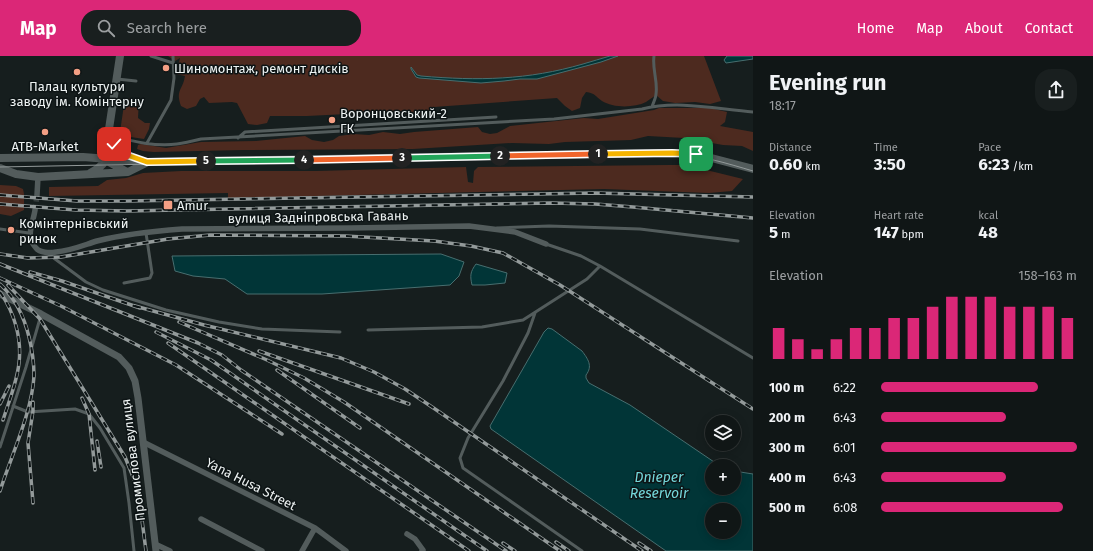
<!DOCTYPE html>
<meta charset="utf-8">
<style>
body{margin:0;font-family:"Fira Sans",sans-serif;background:#191f1f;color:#f1f3f6;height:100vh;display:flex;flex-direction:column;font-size:15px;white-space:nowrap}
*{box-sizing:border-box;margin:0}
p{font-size:13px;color:#9c9fa1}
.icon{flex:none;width:22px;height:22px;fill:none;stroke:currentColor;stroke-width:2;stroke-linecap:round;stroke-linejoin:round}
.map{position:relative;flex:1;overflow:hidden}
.side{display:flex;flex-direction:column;background:#101616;width:340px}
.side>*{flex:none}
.buttons{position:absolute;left:705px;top:359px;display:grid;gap:8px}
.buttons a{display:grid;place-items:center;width:36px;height:36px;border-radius:50%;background:#101616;box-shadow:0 2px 10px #0003,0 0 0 1px #303535;font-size:20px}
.pin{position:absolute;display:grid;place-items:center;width:34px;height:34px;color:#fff;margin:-17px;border-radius:8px;box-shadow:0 2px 6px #0006}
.km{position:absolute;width:20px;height:20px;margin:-10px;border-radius:50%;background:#222;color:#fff;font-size:11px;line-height:20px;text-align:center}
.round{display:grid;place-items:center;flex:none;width:42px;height:42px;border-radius:16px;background:#191f1f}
.headline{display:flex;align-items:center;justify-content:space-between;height:68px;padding:0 16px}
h1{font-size:22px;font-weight:700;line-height:30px}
.metrics{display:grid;grid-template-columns:repeat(3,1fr);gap:6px;height:68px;padding:4px 16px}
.metrics div{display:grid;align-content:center}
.metrics b{font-size:17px;font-weight:700}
.metrics small{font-size:11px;font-weight:400}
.metrics p{font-size:11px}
.chart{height:112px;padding:8px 16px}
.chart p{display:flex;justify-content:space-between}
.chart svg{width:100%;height:72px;margin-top:4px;stroke:#db2777;stroke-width:6}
ul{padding:0 16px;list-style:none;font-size:13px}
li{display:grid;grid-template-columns:64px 48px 1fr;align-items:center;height:30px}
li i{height:10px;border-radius:5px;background:#db2777}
header{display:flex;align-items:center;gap:24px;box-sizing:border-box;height:56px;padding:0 20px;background:#db2777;color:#fff}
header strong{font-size:19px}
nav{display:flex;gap:22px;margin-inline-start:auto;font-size:14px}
.search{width:280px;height:36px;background:#191f1f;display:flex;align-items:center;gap:10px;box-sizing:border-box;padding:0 14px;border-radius:16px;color:#9c9fa1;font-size:15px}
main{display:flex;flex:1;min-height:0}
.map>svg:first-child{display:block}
</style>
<header>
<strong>Map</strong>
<div class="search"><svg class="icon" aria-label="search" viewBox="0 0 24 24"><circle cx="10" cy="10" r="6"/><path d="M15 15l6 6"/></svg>Search here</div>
<nav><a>Home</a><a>Map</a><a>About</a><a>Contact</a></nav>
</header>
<main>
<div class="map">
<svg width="753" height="495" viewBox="0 0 753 495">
<rect width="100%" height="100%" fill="#161e1e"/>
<path fill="#4d2a1f" d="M168,0H704L721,45L710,48L695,46L675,47L663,45L656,39C653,41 649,44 646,46C634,52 613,52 602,45C595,40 595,37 586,36L582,42L580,52L572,55L565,50L557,42L434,51L433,59L407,61L406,55L307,60H270L267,67L257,69L248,68L237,47L232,46L209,47L204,41L200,43L196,50L187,53L181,50C175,34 183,34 185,20L176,18L180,2L175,5Z
M125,42L139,44L138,62L145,67H150L149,73L144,83L124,80L120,76Z
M659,52H710L727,56L725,66L720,70L753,76V95L742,90L723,89L684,82L648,80L631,84L565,86L549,88L512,87L413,93L243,94L154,96L143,95L137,93L138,89L141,88L166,92L201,86L256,85L305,80L312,84L324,86L333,84L339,80L353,78L369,79L383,76L400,78L414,76L478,71L482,76L490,78L497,77L510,70L584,62L598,63L654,54Z
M668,109H686L743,123L732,135L709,137L604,133L228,142V137L49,140V131L98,130L107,124L126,122L143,117L181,115H316L466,111L468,126L473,127L474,115L478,111Z
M0,129L16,130L23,133L24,138V154L11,160L0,158Z"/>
<path fill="#013537" stroke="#486e6f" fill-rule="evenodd" d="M610,0H618L601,6L537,23H520L504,25L481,27L419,22L416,21L411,13V11L417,19L421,20C478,25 528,24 583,8C592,5 601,3 610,0Z
M727,0H753V3L726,7L724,4Z
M441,198L464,206L459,220L450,229L322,238H247L225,223L193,220L175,215L172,200Z
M476,208L507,217L505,227L485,229H472C470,220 470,216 476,208Z
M548,272L552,273L582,295C588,303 593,310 586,319V322L589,327L630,349L720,410H712V432H734V415L753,418V495H666L491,373L490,370L544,276ZM712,454H734V476H712Z"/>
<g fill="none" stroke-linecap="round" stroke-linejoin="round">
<path stroke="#363e3e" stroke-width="5.5" stroke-dasharray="5.5 3" stroke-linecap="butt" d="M35,154L37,139"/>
<path stroke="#535c5c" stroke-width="3" d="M151,0L173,7
M117,23L136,25
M652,51C653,47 656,42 656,38C658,25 652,13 654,0
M112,80C132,85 155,91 177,88C185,87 193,85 201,83L554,63L642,53C678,44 716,53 753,56
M238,82L245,76L496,61
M147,87L171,44L174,22L173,0
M497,172L549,170L640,173L738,185
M0,173L29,177
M546,188L581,200L600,210L753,302
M47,197L86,226L103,234L166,254L219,266L262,273L340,276
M124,227L150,222L152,217L146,177
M535,257L528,277L503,325L468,382L460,402L463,412L582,495
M368,274L482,271L523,264L587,223L600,210
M13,350L28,356L75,353L89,358L100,372L124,412L129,447L134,495
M0,391L26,311L41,259"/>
<path stroke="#535c5c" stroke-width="5.5" d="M37,139L38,121
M35,154C33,168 25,180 36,192C40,197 50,197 56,196C70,195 84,189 97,185C125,178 154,175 182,173L350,172L469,170L515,176L546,188
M143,386L315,472L346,495
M201,463L262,495
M407,478L415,483L423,494L422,495
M155,488L170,495
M302,495L315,472"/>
<path stroke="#535c5c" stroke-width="7" d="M0,238L41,258L119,301L129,312L135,325L138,342L156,495"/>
<path stroke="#535c5c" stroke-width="8" d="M120,0L109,73L104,88V96L109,106L127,116
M109,74C112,90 124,99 138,104
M0,102L83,101L147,106L672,97L696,98L753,113
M0,112L16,118L38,121L128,116L146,107
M90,117C105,110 112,99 110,82"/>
<path stroke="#939a9a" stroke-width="1" d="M0,111L672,98C700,99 726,107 753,115"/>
<defs>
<path id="rail" d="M0,139L77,145H127L595,137L753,141
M0,148L76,154L126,155L551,147L595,148L633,151L753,162
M0,198L28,202L61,201L168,183L210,179L345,180L434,185L471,190L503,197L560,229L753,353
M0,208L198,287L222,299L241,314L506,495
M30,216L62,225L140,252
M0,222L61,250L176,309L282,378
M0,228C16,243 24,260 29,281C32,293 34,307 34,320C32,356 11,400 0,435
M8,229L40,263L125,401L138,433L146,495
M0,236C14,256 22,282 19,307C17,326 9,345 3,364
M135,250L204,269L341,302L374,316L405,333L435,353L642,495
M179,266L267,304L304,322L344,346L560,495
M156,276L211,304L487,495
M168,287L469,495
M259,295L409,348
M277,314L360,372
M82,342L89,358L95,414
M0,348L9,330
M97,385L101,411
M33,447L28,387L33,355V346
M556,486L569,495
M503,487L515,495
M639,487L651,495"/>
</defs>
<use href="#rail" stroke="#939a9a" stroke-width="3.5"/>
<use href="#rail" stroke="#0d1415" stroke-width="2" stroke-dasharray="6" stroke-linecap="butt"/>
</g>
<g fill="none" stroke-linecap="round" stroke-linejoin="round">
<defs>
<path id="split-1" d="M598,98L672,97L696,98"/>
<path id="split-2" d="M500,100L598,98"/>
<path id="split-3" d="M402,102L500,100"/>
<path id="split-4" d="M304,104L402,102"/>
<path id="split-5" d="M206,105L304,104"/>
<path id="split-6" d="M114,88L127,99L147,106L206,105"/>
</defs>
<use href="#split-1" stroke="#fff" stroke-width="8"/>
<use href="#split-2" stroke="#fff" stroke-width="8"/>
<use href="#split-3" stroke="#fff" stroke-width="8"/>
<use href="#split-4" stroke="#fff" stroke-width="8"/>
<use href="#split-5" stroke="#fff" stroke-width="8"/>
<use href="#split-6" stroke="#fff" stroke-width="8"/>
<use href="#split-1" stroke="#f5b400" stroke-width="5"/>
<use href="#split-2" stroke="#f0652b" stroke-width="5"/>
<use href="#split-3" stroke="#22a559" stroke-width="5"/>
<use href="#split-4" stroke="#f0652b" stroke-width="5"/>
<use href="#split-5" stroke="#22a559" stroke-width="5"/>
<use href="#split-6" stroke="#f5b400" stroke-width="5"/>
</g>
<g fill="#f39f84" stroke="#0d1415" stroke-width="1.5">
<circle cx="166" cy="12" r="4"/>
<circle cx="77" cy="16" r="4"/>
<circle cx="332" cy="64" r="4"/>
<circle cx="45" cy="76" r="4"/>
<rect x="163" y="144" width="10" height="10" rx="2"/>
<circle cx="11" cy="174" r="4"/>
</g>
<g text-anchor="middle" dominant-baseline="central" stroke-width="3" stroke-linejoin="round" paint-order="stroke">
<g font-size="13" fill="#eef3f3" stroke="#0d1415" text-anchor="start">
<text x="174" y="12">Шиномонтаж, ремонт дисків</text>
<text x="77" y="30" text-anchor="middle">Палац культури<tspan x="77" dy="15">заводу ім. Комінтерну</tspan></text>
<text x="340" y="57">Воронцовський-2<tspan x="340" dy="15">ГК</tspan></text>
<text x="45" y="90" text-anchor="middle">ATB-Market</text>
<text x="177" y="149">Amur</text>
<text x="19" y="167">Комінтернівський<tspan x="19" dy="15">ринок</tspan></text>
</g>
<g font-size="13" fill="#eef3f3" stroke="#0d1415">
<text transform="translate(318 161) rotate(-1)">вулиця Задніпровська Гавань</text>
<text transform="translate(133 404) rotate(-97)">Промислова вулиця</text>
<text transform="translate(251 428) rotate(27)">Yana Husa Street</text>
</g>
<g font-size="14" font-style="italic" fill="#74d7da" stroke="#0d1415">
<text x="659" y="421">Dnieper<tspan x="659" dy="16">Reservoir</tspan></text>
</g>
</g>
</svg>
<div class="buttons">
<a><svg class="icon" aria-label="layers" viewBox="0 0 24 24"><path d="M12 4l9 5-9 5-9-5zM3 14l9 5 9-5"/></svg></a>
<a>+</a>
<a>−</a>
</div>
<div class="pin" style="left:696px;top:98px;background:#1e9e55"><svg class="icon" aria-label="arrive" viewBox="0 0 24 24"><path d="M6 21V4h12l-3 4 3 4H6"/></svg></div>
<div class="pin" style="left:114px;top:88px;background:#d93025"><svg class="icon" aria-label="check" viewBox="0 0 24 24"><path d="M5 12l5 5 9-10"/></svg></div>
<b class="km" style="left:598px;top:98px">1</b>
<b class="km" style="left:500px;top:100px">2</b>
<b class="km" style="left:402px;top:102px">3</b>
<b class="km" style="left:304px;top:104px">4</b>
<b class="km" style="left:206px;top:105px">5</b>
</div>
<section class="side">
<div class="headline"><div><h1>Evening run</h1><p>18:17</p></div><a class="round"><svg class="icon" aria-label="share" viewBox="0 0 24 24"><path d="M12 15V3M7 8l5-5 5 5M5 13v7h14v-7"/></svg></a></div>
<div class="metrics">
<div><p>Distance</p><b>0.60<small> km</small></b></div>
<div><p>Time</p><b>3:50</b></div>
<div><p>Pace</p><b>6:23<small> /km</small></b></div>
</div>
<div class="metrics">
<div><p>Elevation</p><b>5<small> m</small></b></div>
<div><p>Heart rate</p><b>147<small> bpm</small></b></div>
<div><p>kcal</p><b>48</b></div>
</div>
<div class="chart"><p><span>Elevation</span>158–163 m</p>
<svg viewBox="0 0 160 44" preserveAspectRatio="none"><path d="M5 44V25M15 44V32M25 44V38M35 44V32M45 44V25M55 44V25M65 44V19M75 44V19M85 44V12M95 44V6M105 44V6M115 44V6M125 44V12M135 44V12M145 44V12M155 44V19"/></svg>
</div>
<ul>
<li><b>100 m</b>6:22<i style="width:80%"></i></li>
<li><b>200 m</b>6:43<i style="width:64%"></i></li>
<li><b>300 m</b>6:01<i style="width:100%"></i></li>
<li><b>400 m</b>6:43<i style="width:64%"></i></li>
<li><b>500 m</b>6:08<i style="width:93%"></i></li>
</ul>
</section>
</main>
